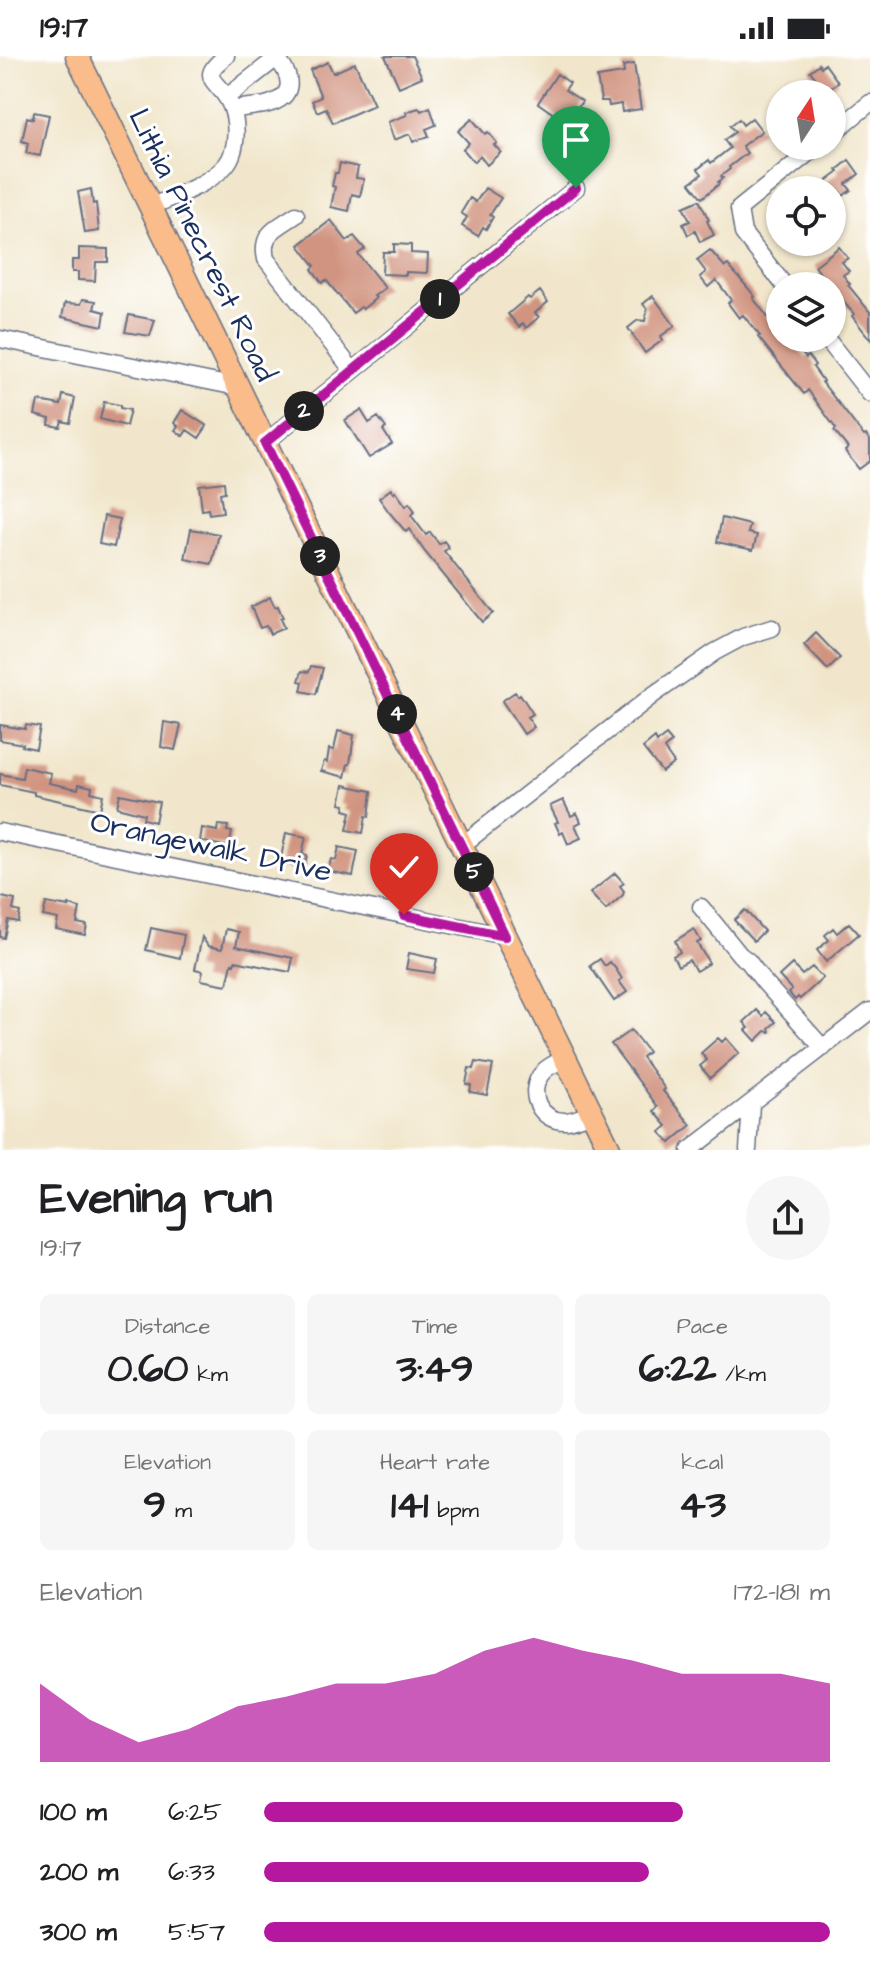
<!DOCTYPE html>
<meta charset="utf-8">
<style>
body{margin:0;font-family:"Architects Daughter",sans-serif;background:#f6f6f6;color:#202124;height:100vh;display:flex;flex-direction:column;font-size:30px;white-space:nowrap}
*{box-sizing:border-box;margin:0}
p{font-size:26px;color:#757577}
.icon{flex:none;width:44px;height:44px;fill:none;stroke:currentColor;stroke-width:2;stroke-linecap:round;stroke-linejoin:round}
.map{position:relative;height:1094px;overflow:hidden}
.details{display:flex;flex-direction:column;background:#fff;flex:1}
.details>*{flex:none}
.needle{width:52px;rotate:12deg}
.controls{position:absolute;left:766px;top:24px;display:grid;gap:16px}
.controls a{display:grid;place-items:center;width:80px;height:80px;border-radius:50%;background:#fff;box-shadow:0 2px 6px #0004;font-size:40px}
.pin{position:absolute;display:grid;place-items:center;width:68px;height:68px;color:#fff;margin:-82px -34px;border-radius:50% 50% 50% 0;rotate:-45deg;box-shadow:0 0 8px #0007}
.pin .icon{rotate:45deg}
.km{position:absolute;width:40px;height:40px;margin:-20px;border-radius:50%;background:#222;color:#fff;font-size:22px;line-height:40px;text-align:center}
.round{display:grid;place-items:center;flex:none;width:84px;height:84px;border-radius:42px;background:#f6f6f6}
.headline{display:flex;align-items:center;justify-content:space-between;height:136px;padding:0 40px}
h1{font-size:44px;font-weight:700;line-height:60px}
.metrics{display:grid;grid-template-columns:repeat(3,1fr);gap:12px;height:136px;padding:8px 40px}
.metrics div{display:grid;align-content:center;border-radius:12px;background:#f6f6f6;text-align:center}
.metrics b{font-size:40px;font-weight:700}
.metrics small{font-size:22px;font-weight:400}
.metrics p{font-size:22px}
.chart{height:224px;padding:16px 40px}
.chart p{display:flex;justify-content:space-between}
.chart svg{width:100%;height:144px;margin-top:8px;fill:#b5179e;opacity:.7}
ul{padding:0 40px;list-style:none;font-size:26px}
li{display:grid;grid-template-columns:128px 96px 1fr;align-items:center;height:60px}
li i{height:20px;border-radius:10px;background:#b5179e}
.status{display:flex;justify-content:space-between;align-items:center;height:56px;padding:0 40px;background:#fff;direction:ltr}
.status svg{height:22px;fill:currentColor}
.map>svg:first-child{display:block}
</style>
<div class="status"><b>19:17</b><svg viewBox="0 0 49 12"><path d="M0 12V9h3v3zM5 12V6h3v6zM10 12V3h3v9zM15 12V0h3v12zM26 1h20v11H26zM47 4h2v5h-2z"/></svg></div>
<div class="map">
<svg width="870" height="1094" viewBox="0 0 870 1094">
<rect width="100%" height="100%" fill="#fff"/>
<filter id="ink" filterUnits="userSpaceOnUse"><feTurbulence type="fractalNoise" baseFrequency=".0125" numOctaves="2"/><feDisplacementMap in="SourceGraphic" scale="16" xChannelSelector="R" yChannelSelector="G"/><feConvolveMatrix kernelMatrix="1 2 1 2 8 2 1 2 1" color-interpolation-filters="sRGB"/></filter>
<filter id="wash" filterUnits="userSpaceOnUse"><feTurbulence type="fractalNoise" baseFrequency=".006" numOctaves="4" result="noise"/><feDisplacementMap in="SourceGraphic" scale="32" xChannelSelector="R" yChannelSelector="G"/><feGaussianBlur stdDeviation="1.8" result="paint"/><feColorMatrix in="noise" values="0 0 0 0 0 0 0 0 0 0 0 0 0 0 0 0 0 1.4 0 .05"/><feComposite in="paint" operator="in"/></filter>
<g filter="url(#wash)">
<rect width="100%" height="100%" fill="#f1e6cb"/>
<g id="blocks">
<path fill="#d19481" d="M385,0H412L422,21L399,31Z
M328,6L333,17L355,7L374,49L333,67L326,52L317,56L312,45L321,41L310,14Z
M634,8L641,53L622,56L621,48L609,50L608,45H601L597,21L624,17L623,10Z
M819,8L821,11L825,8L838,26L822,38H809L803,31L815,21L810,15Z
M557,18L570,27L565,34L582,45L572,61L565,57L561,63L538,47Z
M430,51L436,69L426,73L429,80L413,86L410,78L394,84L388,66L407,59L406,56L419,52L421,55Z
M34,56L49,59L40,100L26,97L28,87L22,85L27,61L33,63Z
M752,62L762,75L742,90L747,97L729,111L730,113L721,120L723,122L718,126L719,128L702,142L690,127L702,118L698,113L709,104L711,107L730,92L724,84L735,76L730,70L739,63L743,69Z
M472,63L485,78L488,76L497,87L494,89L501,96L487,109L480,100L474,106L463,93L469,87L458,75Z
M849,104L859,118L846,128L851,134L843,140L838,134L832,139V134H815L839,116L837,114Z
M340,107L358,111L356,122L364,123L360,140L352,138L349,155L331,151L335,131L332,130L335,117H338Z
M485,132L501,142L490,159L493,161L486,173L483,171L478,180L462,170L467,161L461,157L470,142L476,146Z
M91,133L93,148L96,147L99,175L85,177L78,136Z
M699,144L709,164L707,165L714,179L700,186L695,175L688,179L683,168L690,165L683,151Z
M331,164L347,185L354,180L365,193L358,198L385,232L374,240L376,242L363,253L361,251L353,257L326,224L322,227L312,213L315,210L299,189Z
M394,188L411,189V197L428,198L427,217L406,216V219L382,218L383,196H394Z
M839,191L848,202L842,206L849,215L843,219L850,228L848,229L870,256V283L852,260L854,258L832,233V230H828L815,210Z
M79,192L108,193V206H96L95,225L78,224V216H72V204H79Z
M710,194L725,211L728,209L748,232L755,241L753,242L774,269L775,268L780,274V282H790L806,302L808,300L815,309L813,311L823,325L822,326L864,380L866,379L870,384V405L859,413L845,395L848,392L834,375L836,373L808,334L804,338L758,281L760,280L743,259L739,262L728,247L731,244L716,224L708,231L700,221L706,216L697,204Z
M540,235L548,246L535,257L539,261L526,272L523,267L519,271L508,258L528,241L530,243Z
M653,240L675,270L661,280L663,284L645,297L628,272L638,264L645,265L647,253L643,248Z
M83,243L96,245L94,253L105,256L103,270L62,261L65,247L81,248Z
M129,259L155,264L150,280L125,276Z
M63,339L75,342L70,367L62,365L60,371L49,369L50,363L35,359L38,345L61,349Z
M104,346L120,349V352L130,354L126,370L100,363Z
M182,354L207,370L199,382L187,374L183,380L175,374L178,370L174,367Z
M361,354L369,367L378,361L386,372L383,374L392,388L369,402L345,364Z
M224,426L225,436L220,437L223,456L209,458L208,453L202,454L199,429Z
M391,433L394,437L395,435L406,450L409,447L415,455L411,459L426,479L430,476L439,488L444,485L449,492L444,495L493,557L482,566L425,496L409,473L406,476L389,456L379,442Z
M104,460L120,463L114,491L99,488Z
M722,462L750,469L748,477L757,479L753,494L717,486Z
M191,473L219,478L212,508L185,503Z
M270,541L275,551L278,550L283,562L280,563L284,572L270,578L266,570L260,572L251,551Z
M816,577L840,602L828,614L804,589Z
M311,610L323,612L316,638L301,635L303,626L299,625L302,615L309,616Z
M515,636L518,640L520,638L533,658L527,661L534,671L524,678L502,645Z
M164,666L181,669L175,694L161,691Z
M0,669L25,673L26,669L40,671L36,693L22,690L23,688L0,684Z
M338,675L354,679L350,708H348L345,721L321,715L324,705L327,706L329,693L334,694Z
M666,679L672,686L664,693L674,707L662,716L643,692L655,682L657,686Z
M24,711L51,717L49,727L78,733L79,728L92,731L91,736L103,739L100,754L34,739V736L0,729V718L22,722Z
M344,729L372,735L369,761L366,760L363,777L347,774L351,756L344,754L345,749L340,748Z
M120,738L159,746L155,766L143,763L144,758L117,751Z
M563,744L571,760L577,757L581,766L575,769L581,782L568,788L563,776L560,778L555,767L558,766L550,750Z
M218,769L228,770L227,775L232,776L229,791L200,785L202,772L217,775Z
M286,777L306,781L302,798L307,799L304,812L280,807Z
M339,791L358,795L353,820L328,815L331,803L336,804Z
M409,801L421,808L413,828L411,827L407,833L386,822L394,806L403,811Z
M615,817L624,827L620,830L624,835L623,839L606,854L590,837Z
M2,841L15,844L13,854L20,856L18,866L8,864L4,882L0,881V842Z
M46,847L69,851V849L80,852L77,867L87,869L85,879L56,873L58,863L43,860Z
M745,854L764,875L754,885L734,864Z
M849,867L859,878L826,906L817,894L829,884L825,879L833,872L837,877Z
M151,872L184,879L180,902L146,894Z
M226,873L239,876L236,890L293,902L290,916L235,905L234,908L232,907L227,929L201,924L203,915L195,913L202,881L208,890L222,893Z
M694,873L701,885L697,887L709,907L696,915L689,904L678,910L673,900L680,896L675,885Z
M409,897L437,903L434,917L406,913Z
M600,903L605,910L610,906L616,913L622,923L619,925L627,936L614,945L590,910Z
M792,908L802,919L812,911L823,922L800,943L798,941L795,944L789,937L792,934L779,920Z
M757,954L763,960L766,956L776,966L769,972L770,976L766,975L756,985L746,974L749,972L744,966Z
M631,974L648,996L642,1001L665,1033L663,1035L691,1069L670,1087L660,1076L667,1070L654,1055L658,1051L611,988Z
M718,982L722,986L726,982L739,997L710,1022L700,1010L707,1004L701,997Z
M476,1006L493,1009L487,1039L470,1036L471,1029L466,1028L469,1012L474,1013Z"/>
</g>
</g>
<g filter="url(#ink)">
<use href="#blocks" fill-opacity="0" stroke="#666f84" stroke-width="2"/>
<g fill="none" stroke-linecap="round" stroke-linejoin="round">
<defs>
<path id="minor" d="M227,41L279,0
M233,54C243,51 254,51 265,49C295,42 294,22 276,2
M832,78L870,47
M150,151C173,141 210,128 226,109C239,93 238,61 228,44C217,24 197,22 226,0
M296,159C277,172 260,177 266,203L353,315
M785,230L743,177L739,153L817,90
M826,282L870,338
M0,283L237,331
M265,387L576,132
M0,776L505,880
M461,790L653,639L715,596L743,581L772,572
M701,851L740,899L748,905L764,926L823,992
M565,1003C558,1006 549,1009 543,1016C525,1036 540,1067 567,1065C575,1064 584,1060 592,1057
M690,1094L870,955
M748,1094L751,1048"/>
<path id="major" d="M77,0L610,1094"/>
</defs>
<use href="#minor" stroke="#666f84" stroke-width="19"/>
<use href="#major" stroke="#666f84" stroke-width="25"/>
<use href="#minor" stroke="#fff" stroke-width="16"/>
<use href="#major" stroke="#f9bc8a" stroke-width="22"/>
</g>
</g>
<g fill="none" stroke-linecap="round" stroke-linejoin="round" filter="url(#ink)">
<defs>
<path id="route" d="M404,859L505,880L265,387L576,132"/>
</defs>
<use href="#route" stroke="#fff" stroke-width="16"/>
<use href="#route" stroke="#b5179e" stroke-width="10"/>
</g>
<g text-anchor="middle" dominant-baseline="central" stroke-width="6" stroke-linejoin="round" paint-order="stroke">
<g font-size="30" fill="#1b2f5e" stroke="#fff">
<text transform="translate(202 189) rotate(64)">Lithia Pinecrest Road</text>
<text transform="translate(211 791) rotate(12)">Orangewalk Drive</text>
</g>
</g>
</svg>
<div class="controls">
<a><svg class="needle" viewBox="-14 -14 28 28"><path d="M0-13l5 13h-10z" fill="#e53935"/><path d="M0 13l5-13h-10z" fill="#757577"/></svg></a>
<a><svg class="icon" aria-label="locate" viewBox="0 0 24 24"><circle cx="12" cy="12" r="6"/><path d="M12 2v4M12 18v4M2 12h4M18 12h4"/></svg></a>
<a><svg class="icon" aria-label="layers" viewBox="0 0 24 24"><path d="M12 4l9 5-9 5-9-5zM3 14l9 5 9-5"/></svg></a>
</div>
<div class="pin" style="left:576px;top:132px;background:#1e9e55"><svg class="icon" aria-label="arrive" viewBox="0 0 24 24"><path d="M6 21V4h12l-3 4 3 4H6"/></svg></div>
<div class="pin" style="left:404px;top:859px;background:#d93025"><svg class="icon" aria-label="check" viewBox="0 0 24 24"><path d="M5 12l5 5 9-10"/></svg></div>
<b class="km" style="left:440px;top:243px">1</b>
<b class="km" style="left:304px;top:355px">2</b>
<b class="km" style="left:320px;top:500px">3</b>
<b class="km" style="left:397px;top:658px">4</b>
<b class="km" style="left:474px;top:816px">5</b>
</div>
<section class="details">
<div class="headline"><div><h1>Evening run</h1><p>19:17</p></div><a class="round"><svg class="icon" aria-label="share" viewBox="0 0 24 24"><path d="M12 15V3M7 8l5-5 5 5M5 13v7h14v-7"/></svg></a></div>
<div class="metrics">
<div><p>Distance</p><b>0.60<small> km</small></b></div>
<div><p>Time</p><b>3:49</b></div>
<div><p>Pace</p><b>6:22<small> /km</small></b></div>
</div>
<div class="metrics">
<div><p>Elevation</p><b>9<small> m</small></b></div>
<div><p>Heart rate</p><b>141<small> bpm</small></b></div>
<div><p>kcal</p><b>43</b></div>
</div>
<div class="chart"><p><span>Elevation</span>172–181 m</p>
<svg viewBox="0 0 160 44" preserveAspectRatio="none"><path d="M0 44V20L10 31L20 38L30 34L40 27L50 24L60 20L70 20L80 17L90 10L100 6L110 10L120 13L130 17L140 17L150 17L160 20V44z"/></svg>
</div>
<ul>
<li><b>100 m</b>6:25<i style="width:74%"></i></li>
<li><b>200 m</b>6:33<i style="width:68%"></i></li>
<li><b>300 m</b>5:57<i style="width:100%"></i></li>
</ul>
</section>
